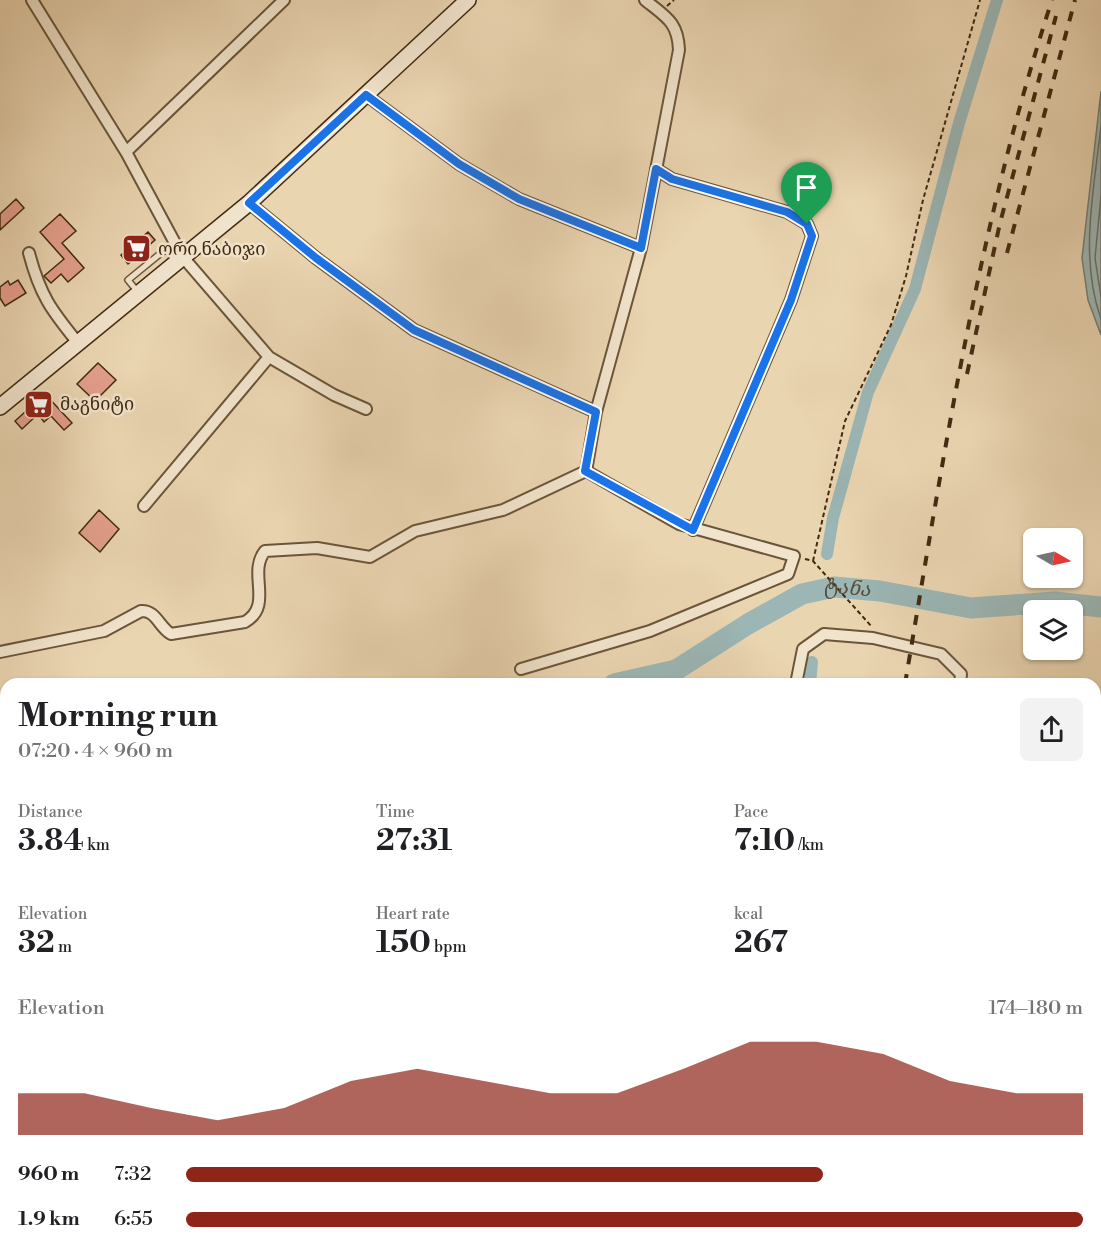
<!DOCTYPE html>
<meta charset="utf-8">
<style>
body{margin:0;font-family:"Libre Bodoni","Noto Serif Georgian",serif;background:#f2f2f2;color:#202124;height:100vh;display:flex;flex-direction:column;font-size:22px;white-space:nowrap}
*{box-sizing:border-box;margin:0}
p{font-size:20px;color:#757577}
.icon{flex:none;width:33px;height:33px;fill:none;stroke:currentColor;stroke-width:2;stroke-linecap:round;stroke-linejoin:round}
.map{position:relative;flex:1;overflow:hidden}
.sheet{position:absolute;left:0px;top:678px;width:1101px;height:576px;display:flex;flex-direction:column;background:#fff;border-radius:18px 18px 0 0;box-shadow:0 2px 4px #0004}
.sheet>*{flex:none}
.needle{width:39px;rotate:99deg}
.controls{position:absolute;left:1023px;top:528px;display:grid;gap:12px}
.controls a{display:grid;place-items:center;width:60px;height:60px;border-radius:9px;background:#fff;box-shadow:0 2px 4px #0004;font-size:30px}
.pin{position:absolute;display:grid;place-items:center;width:51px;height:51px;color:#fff;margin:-62px -26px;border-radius:50% 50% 50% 0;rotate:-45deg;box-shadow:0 0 6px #0007}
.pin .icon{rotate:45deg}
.round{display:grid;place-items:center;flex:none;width:63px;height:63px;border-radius:9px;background:#f2f2f2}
.head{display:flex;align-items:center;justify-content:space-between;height:102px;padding:0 18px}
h1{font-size:33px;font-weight:700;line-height:45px}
.figures{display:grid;grid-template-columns:repeat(3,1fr);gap:9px;height:102px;padding:6px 18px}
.figures div{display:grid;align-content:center}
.figures b{font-size:30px;font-weight:700}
.figures small{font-size:16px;font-weight:400}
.figures p{font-size:16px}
.chart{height:168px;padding:12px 18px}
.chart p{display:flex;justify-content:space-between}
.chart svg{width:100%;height:108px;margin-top:6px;fill:#8f2418;opacity:.7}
ul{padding:0 18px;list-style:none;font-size:20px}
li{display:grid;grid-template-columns:96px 72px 1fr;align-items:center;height:45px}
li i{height:15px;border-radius:8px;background:#8f2418}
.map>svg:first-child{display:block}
</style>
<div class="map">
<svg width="1101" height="1254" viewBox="0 0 1101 1254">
<rect width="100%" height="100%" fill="#ead5b1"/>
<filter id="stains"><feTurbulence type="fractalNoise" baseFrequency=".00333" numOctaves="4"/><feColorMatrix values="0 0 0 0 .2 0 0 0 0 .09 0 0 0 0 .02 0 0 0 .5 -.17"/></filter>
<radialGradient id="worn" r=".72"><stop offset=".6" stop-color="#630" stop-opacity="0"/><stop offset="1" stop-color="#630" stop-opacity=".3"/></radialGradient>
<path fill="#9bb6b5" stroke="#777e73" stroke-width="1.5" d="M1101,91V335L1088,300L1082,258Z"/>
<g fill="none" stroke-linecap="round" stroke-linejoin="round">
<path stroke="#6e7063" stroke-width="1.5" d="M1101,126C1094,190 1079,257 1101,319
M1101,196L1095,258L1101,297"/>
<path stroke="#9bb6b5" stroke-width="12" d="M827,554L833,518L868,392L915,289L959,123L997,0
M810,684L812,662
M783,1248V1254"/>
<g stroke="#9bb6b5" stroke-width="21">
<path id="s1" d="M614,684L676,670L748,624L802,594L834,587L880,591L971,608L1055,602L1101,607"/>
<path d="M0,751L6,753"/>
</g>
</g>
<path fill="#e49f8c" stroke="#412a11" stroke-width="1.5" d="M16,199L24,208L0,230V214Z
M60,214L76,231L62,243L84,268L68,282L61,274L51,283L44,276L64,259L40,232Z
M148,232L155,240L128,264L121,255Z
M18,280L26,293L5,306L0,298V287L8,281L10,285Z
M98,363L116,380L95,401L77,384Z
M45,394L72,423L64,430L51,416L44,422L38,414L22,429L15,421Z
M99,510L119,529L100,552L79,533Z"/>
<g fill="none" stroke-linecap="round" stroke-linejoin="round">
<defs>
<path id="lane" d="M137,291L128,280L166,249L175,260"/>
<path id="street" d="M32,0L126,152L182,256L269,357L144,506
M366,95L459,164L519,199L641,248
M126,152L284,0
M656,169L672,179L787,212L807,224L812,236L791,300L693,530
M249,203L316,258L414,330L596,412
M29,253C40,295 51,310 78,343
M269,357L334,395L366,409
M0,652L104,631L141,611C156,610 159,627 171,634L245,622C274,605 247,573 265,551L317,548L370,557L415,531L503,510L586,471L596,412L641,248L679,50C678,22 666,17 645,0
M521,669L650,631L788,574L794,556L679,524L586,471
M796,684L803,649L824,634L873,638L941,654L961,674L960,684
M227,1248L250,1254
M416,1248L441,1254
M767,1248L768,1254
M291,1254L296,1248"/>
<path id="secondary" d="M0,407L249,203L468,0
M0,818L6,837
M57,1254L59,1248"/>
</defs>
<use href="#lane" stroke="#6b5539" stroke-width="8"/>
<use href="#street" stroke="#6b5539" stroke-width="14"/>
<use href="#secondary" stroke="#412a11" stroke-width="18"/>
<path stroke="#412a11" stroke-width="2" stroke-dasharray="4.5 3" stroke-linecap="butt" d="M667,6L674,0
M805,559L813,561L872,627
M813,561L845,421L891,325L906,276L923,200L980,0
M1076,1248L1078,1254"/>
<use href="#lane" stroke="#f1e4cc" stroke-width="5"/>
<use href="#street" stroke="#f1e4cc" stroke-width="10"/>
<use href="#secondary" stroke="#f1e4cc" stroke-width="15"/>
<path stroke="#412a11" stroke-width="4" stroke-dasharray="10 10" stroke-linecap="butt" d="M1007,253L1075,0
M967,374L1000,223L1056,16
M905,684C944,454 979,223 1052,0
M821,1254V1248"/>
</g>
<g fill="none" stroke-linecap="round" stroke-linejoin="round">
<defs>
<path id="route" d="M366,95L459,164L519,199L641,248L656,169L672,179L787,212L807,224L812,236L791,300L693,530L585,471L596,412L414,330L316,258L249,203Z"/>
</defs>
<use href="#route" stroke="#fff" stroke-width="12"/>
<use href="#route" stroke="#1a73e8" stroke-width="8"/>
</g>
<defs>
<symbol id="supermarket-square" viewBox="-11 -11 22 22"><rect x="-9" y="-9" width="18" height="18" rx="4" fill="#8f2418" stroke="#f1e4cc"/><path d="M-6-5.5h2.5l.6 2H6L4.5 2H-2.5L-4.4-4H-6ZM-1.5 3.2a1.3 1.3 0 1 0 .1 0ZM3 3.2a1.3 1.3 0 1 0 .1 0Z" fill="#fff"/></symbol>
</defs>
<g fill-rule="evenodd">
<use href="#supermarket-square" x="120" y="232" width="33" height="33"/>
<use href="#supermarket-square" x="22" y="388" width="33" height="33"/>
</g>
<g text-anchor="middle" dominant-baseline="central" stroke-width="5" stroke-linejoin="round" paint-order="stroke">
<g font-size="18" fill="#412a11" stroke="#f1e4cc" text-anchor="start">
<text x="158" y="249">ორი ნაბიჯი</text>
<text x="60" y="404">მაგნიტი</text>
</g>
<g font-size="20" font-style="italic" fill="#584d3a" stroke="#f1e4cc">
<text stroke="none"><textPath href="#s1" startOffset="256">ტანა</textPath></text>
</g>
</g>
<rect width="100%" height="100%" filter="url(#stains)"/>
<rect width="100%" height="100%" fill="url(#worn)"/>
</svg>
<div class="controls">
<a><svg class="needle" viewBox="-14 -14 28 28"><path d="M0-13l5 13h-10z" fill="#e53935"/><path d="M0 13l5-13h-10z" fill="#757577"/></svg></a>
<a><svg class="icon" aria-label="layers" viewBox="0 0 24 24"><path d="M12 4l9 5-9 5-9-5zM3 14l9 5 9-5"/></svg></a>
</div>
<div class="pin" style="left:807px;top:224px;background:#1e9e55"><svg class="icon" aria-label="arrive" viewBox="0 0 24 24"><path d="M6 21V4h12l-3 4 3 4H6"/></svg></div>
<section class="sheet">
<div class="head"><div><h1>Morning run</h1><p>07:20 · 4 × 960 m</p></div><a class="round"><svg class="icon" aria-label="share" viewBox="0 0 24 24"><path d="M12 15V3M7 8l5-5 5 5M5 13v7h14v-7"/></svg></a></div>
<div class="figures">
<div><p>Distance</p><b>3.84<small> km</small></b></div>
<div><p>Time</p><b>27:31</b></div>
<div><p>Pace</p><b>7:10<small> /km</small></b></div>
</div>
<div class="figures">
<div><p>Elevation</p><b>32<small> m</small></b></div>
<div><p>Heart rate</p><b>150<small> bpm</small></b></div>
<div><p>kcal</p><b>267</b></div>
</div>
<div class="chart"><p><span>Elevation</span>174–180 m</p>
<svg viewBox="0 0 160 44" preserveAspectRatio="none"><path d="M0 44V27L10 27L20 33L30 38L40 33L50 22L60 17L70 22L80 27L90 27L100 17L110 6L120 6L130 11L140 22L150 27L160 27V44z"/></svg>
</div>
<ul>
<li><b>960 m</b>7:32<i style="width:71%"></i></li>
<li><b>1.9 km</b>6:55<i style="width:100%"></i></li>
</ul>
</section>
</div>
